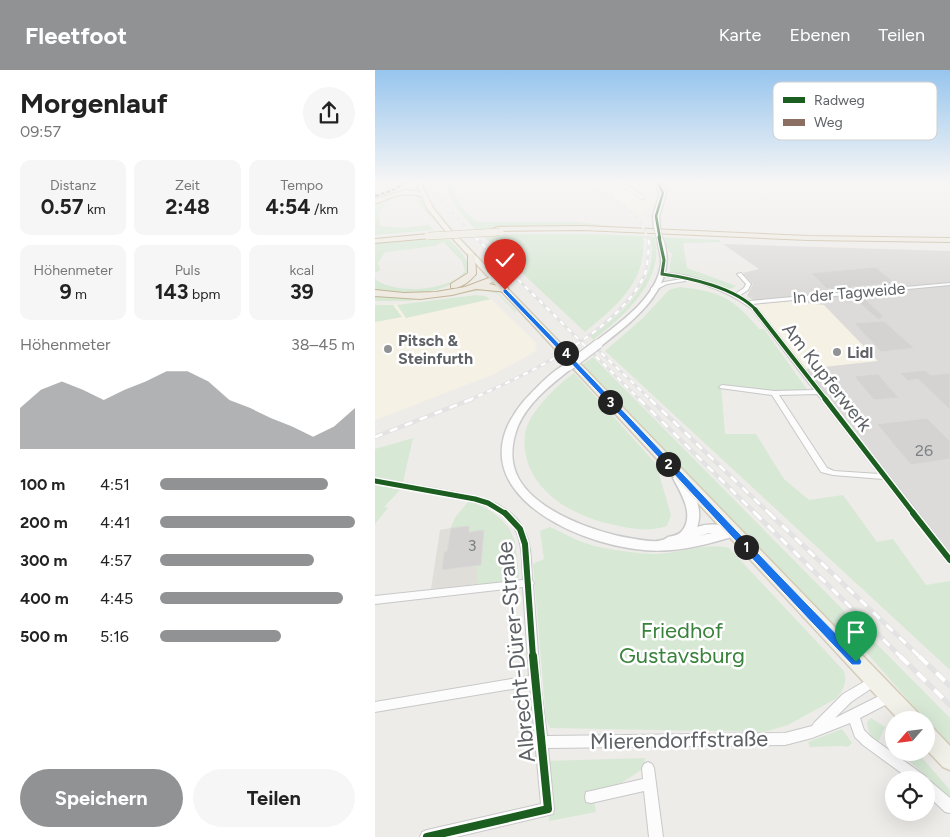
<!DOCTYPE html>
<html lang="de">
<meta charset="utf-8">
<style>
body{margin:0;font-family:Figtree,sans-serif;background:#f6f6f6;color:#222;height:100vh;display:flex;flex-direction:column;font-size:19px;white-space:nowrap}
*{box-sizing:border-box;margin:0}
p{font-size:16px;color:#767676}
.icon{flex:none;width:28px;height:28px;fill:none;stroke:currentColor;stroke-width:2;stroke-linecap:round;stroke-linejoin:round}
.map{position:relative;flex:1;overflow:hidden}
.details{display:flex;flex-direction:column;background:#fff;width:375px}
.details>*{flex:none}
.needle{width:32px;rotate:242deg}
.fabs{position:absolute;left:510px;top:641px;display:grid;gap:10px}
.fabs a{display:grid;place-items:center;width:50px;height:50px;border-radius:50%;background:#fff;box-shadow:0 5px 20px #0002;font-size:25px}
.pin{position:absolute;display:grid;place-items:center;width:42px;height:42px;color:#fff;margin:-51px -21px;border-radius:50% 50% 50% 0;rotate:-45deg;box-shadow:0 0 5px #0007}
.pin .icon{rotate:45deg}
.km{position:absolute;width:25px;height:25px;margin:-12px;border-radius:50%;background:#222;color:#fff;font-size:14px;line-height:25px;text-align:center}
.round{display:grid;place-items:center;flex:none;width:52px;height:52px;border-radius:26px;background:#f6f6f6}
.summary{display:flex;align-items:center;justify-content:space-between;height:85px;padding:0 20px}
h1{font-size:28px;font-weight:700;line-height:38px}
.metrics{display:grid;grid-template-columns:repeat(3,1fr);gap:8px;height:85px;padding:5px 20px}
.metrics div{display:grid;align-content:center;border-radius:10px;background:#f6f6f6;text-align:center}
.metrics b{font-size:21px;font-weight:700}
.metrics small{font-size:14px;font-weight:400}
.metrics p{font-size:14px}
.chart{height:140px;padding:10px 20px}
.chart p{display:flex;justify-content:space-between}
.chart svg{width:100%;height:90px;margin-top:5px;fill:#909294;opacity:.7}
.button{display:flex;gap:10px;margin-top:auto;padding:10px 20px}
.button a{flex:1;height:58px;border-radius:30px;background:#909294;color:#fff;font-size:20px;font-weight:700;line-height:58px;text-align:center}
.button a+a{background:#f6f6f6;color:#222}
ul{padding:0 20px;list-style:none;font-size:16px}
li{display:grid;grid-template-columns:80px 60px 1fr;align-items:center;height:38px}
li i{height:12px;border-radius:6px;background:#909294}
header{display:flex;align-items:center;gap:30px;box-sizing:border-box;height:70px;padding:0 25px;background:#909294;color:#fff}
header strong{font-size:24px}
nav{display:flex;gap:28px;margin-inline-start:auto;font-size:18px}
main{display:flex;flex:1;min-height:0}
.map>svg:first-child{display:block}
</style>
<header>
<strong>Fleetfoot</strong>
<nav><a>Karte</a><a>Ebenen</a><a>Teilen</a></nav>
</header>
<main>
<section class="details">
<div class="summary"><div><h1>Morgenlauf</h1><p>09:57</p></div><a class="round"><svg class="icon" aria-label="share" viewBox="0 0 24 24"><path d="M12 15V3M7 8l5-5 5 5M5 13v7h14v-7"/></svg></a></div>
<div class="metrics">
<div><p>Distanz</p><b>0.57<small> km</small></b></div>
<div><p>Zeit</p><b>2:48</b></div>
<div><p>Tempo</p><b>4:54<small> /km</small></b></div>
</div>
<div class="metrics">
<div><p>Höhenmeter</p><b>9<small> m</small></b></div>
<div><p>Puls</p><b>143<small> bpm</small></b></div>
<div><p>kcal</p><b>39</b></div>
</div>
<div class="chart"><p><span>Höhenmeter</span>38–45 m</p>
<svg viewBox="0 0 160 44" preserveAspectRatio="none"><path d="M0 44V24L10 15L20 11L30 15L40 20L50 15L60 11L70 6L80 6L90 11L100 20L110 24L120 29L130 33L140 38L150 33L160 24V44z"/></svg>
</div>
<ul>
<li><b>100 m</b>4:51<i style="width:86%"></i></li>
<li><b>200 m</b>4:41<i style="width:100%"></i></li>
<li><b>300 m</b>4:57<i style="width:79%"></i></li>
<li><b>400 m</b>4:45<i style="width:94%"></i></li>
<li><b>500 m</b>5:16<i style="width:62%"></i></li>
</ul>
<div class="button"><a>Speichern</a><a>Teilen</a></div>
</section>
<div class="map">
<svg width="575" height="767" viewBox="0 0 575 767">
<rect width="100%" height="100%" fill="#edece9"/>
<path fill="#f5f1e4" d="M205,111H242L264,126L276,125L281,130L269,143L262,144L236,125Z
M101,225L114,227L162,274L160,282L117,305L0,350V235L38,234Z
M415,231L449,235L504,291L431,299L383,236L385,234Z"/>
<path fill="#dddbd9" d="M348,174L575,181V481L431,299L503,291L449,235L415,231L385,234L372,226L378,214L368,203L384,199Z"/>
<path fill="#e0ded9" d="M94,431L117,442L134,458L140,472L144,507L141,510L56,519L65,460L76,458L80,448Z"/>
<path fill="#d7e8d5" d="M67,111H74C81,126 89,148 106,152H203L260,159L177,156L120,157L127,164H224L345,170V172L308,173L312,198L361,216L355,219L296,202L294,198L297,184L291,177V169H280C290,210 248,247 218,270L215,266C246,247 286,208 275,168H268C272,212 241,236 210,262L96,155L82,139Z
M37,123L43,124L59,152L44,134L39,124C20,123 0,135 5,156L26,158L54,155L59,160L0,165V134L11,128Z
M71,166C80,177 97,189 94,204C60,227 39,224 0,221V205L1,210C22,224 73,222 90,201L87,191L68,172L61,176L10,182L3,193L5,200L0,203V174Z
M305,217C347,222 358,228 384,259H389L433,321H398L346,315L350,364H381L409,409L434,430L468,425L502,472L518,469L551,515L575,511V600L230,281L268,248L294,220Z
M108,218L122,222L141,241L140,242L123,224L109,220L33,231H0V225L28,228Z
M101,225L110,226L116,229L31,248L22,235Z
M0,235H18L27,247L0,252Z
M218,287L575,648V678L492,583L486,582L467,568L207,295Z
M199,303L281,394L296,445L292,456C274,462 257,459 240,455C196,447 144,416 150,364C153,343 182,315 199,303Z
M38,368L28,412L0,407V379Z
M0,415L25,420L9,437L13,438L0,454Z
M94,431C137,447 140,465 144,507L141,510L102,515V495H106L109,461L94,462V456L76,458L80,448Z
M175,457C187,462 198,469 210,473C225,479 266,484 282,484C304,483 335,472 354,478L468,600C473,610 469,619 462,628L413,655L389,662L175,658L171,649L158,494L169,489L165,461Z
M496,648L510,657L503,673C495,667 493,662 492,652Z
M467,659L477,673L473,677L467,676L435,677L433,672Z
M520,683H543L575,720V728L534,691Z
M270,688L269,698L248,712L218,723L221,742L174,751L171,691Z"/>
<path fill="#d4d3d2" stroke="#dcdbd8" d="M501,197L520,213L476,217L480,220L459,222L455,218L452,219L436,203Z
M486,225L508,246L504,250L482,231L472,233L466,227Z
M509,251L539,278L506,282L479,253Z
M550,300L556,305L575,303V340L543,309L533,311L525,303Z
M503,304L524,328L499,330L479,306Z
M552,348L575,371V389L536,395L502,354Z
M94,456V462L109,460L106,495L67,500L69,482L72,481L76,458Z"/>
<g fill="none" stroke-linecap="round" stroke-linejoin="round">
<defs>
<path id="minor" d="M241,111H246L270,128L267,129Z
M312,111H327L328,113L314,114Z
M285,203C310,202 338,213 360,224L369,218L371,214L362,204L366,203L376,214L373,220L364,226L374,231L575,213V215L377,234L381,237L575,483V493L572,492L508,409L458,405L446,402L397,325L345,318L344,317L347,315L399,321L439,320L377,239C357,224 334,215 310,209V211L292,214L280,220H276V218L289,212L307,209L285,205ZM442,324L504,404L459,401L452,398L404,325Z
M0,408C19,411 38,415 57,418C89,424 130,426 148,458C157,474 156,493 157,510L159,513L158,515L165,610L172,666L410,663L437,656L439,653L468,624L499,606L503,608L504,611L503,614L476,632L460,648L510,623L514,622L518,623L520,627L518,631L485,648L489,660L496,667L550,706L552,709L555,711L575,728V743L570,742L551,724V710H536L488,675L480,667L475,653L437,668L410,675L173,678L179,739L178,744L81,767H45L47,762L52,760L166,734L155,616L0,642V632L154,606L148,517L0,534V526L148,510C147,494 148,476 141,461C126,431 85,429 57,424C38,420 19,416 0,414Z
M273,692L277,694L279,698L288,767H274L269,721L216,733L211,732L210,727L211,722L216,721L268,709L267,698L269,694Z"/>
<path id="secondary" d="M280,111H285L291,123L284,146L285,158L282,160L279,158L278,146L285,123Z
M283,168L288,169C305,216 259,250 226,276H220V272C244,253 282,228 286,194C287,185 282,176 283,168Z
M194,293L199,296L197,298C177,314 154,331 143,356C137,371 135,388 141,403C156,441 224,464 260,469C268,470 280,473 287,470C289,470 291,468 293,467C298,466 304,465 307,461C320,445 306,423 298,408L304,404L308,405C318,421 329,438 322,457C335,452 348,455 362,459L364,462L362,465C332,475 300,483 269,480C197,474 78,417 148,332C158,321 180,297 194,293ZM334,463H337L324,466Z"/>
<path id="primary" d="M44,118H48L58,138L73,157L544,644L547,650H524L69,159L52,138Z
M551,656L558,658L575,676V700L568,697L551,679Z"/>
<path id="trunk" d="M42,111H48V120L43,119Z"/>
<path id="motorway" d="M30,120L43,121L51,125L48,127C29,121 17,127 0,134V129L3,128Z
M208,156L433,166L575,168V172L433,170L208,160L122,161L118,159L122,157Z
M53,164H56V168L0,173V169Z
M93,183L100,185L101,204C95,211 86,219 76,218V214L93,203Z
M119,206L123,209L114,214L133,218V222L101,219L77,225L45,229L0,226V220L29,223L61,222L90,217Z"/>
</defs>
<use href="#minor" stroke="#c8c8c8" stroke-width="2"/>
<use href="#secondary" stroke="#cacaca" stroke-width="3"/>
<use href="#primary" stroke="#d4ccb8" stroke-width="3"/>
<use href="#trunk" stroke="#c4b597" stroke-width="3"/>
<use href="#motorway" stroke="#c4b597" stroke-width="2"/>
<use href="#minor" fill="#fcfcfc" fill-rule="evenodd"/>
<use href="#secondary" fill="#fcfcfc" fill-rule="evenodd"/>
<use href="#primary" fill="#f2f1e9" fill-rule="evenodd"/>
<use href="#trunk" fill="#f0eee6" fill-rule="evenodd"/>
<use href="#motorway" fill="#efebe3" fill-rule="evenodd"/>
<defs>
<path id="rail-far4" d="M58,111L65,128L101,169
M202,111C231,123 262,136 273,169"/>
<path id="rail-far3" d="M100,167L265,330
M219,276L276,330
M94,330C149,306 242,263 269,206C273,197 273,182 274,172L273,167"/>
<path id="rail-far2" d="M264,329L381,444
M275,329L395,444
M0,367L97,329"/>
<path id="rail-far1" d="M380,443L526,587
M394,443L545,587"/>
<path id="rail" d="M525,586L575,635
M544,586L575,616"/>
</defs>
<use href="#rail-far4" stroke="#e3e3e3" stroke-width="2"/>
<use href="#rail-far3" stroke="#e3e3e3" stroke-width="3"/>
<use href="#rail-far2" stroke="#e3e3e3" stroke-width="4.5"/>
<use href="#rail-far1" stroke="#e3e3e3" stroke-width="5"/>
<use href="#rail" stroke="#e3e3e3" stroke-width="5.5"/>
<use href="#rail-far4" stroke="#fff" stroke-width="1" stroke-dasharray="4" stroke-linecap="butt"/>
<use href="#rail-far3" stroke="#fff" stroke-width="2" stroke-dasharray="5" stroke-linecap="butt"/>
<use href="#rail-far2" stroke="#fff" stroke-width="2.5" stroke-dasharray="8" stroke-linecap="butt"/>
<use href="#rail-far1" stroke="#fff" stroke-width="3" stroke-dasharray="9" stroke-linecap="butt"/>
<use href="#rail" stroke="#fff" stroke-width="4" stroke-dasharray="12" stroke-linecap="butt"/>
<defs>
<path id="secondary-bridge-far1" d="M282,158L285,169"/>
<path id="secondary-bridge" d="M194,296L223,274"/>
<path id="motorway-bridge" d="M53,166L125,162"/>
</defs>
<use href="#secondary-bridge-far1" stroke="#cacaca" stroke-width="7" stroke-linecap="butt"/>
<use href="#secondary-bridge" stroke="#cacaca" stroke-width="11" stroke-linecap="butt"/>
<use href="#motorway-bridge" stroke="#c4b597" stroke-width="8" stroke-linecap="butt"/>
<use href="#secondary-bridge-far1" stroke="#fcfcfc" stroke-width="5.5"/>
<use href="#secondary-bridge" stroke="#fcfcfc" stroke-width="9"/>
<use href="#motorway-bridge" stroke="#efebe3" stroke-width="7"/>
<path stroke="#8d6e63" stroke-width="2" stroke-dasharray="4 2" stroke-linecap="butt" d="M0,126L18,120L33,111"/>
<defs>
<path id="cycleway-far5" d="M282,111L288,123L281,146L285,169"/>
<path id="cycleway-far4" d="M284,167L289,190L287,204
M287,204C316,208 361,218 381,240"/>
<path id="cycleway-far3" d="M380,239L451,330"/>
<path id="cycleway-far2" d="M450,329L539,444
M0,411L100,429L113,433L131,444"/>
<path id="cycleway-far1" d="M130,443L145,459L150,474L158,587
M538,443L575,490"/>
<path id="cycleway" d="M52,767L173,739L158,586"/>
</defs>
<use href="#cycleway-far5" stroke="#fff" stroke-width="4"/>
<use href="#cycleway-far4" stroke="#fff" stroke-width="5"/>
<use href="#cycleway-far3" stroke="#fff" stroke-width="6"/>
<use href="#cycleway-far2" stroke="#fff" stroke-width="8"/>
<use href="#cycleway-far1" stroke="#fff" stroke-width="9"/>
<use href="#cycleway" stroke="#fff" stroke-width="11"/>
<use href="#cycleway-far5" stroke="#1b5e20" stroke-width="2.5"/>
<use href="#cycleway-far4" stroke="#1b5e20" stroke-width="3"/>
<use href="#cycleway-far3" stroke="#1b5e20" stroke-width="4"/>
<use href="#cycleway-far2" stroke="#1b5e20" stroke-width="5"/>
<use href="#cycleway-far1" stroke="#1b5e20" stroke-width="6"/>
<use href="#cycleway" stroke="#1b5e20" stroke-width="8"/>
</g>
<linearGradient id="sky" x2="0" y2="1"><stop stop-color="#97c5ee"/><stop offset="0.51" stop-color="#f7f6f5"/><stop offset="1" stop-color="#f7f6f5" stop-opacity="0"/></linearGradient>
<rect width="575" height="219" fill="url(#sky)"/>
<path fill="#1a73e8" stroke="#fff" d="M128,219H131C251,341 365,467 485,588L487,592L485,595H477C359,472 246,344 128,222Z"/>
<g fill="#909294" stroke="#fff" stroke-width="2">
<circle cx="13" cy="279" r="5"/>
<circle cx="462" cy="282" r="5"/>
</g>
<g text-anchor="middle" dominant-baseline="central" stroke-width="5" stroke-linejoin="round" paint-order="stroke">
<g font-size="16" fill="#5e6266" stroke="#fff">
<text transform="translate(474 223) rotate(-5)">In der Tagweide</text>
</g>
<g font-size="16" font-weight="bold" fill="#5e6266" stroke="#fff" text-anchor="start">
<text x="23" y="270">Pitsch &amp;<tspan x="23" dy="18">Steinfurth</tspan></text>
<text x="472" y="282">Lidl</text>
</g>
<g font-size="16" fill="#7d8082">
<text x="549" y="380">26</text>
<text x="97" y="475">3</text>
</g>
<g font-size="19" fill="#5e6266" stroke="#fff">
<text transform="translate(452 307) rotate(52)">Am Kupferwerk</text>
</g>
<g font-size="22" fill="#39823b" stroke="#fff">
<text x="307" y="560">Friedhof<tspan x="307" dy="25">Gustavsburg</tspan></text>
</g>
<g font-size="22" fill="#5e6266" stroke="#fff">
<text transform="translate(141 582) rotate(-96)">Albrecht-Dürer-Straße</text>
<text transform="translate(304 670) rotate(-1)">Mierendorffstraße</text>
</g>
</g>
<rect x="398" y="12" width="164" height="58" rx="8" fill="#fff" stroke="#cfd0d1" stroke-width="1"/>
<rect x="408" y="27" width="22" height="6" fill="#1b5e20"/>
<rect x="408" y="49" width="22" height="7" fill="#8d6e63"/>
<g font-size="14" fill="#5e6266">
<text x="439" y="35">Radweg</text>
<text x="439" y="57">Weg</text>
</g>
</svg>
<div class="fabs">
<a><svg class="needle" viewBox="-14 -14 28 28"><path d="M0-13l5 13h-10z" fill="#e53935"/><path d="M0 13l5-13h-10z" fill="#767676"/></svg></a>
<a><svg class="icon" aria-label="locate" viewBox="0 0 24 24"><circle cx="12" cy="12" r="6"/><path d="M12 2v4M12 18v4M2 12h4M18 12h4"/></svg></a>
</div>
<div class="pin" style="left:481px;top:592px;background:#1e9e55"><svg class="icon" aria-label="arrive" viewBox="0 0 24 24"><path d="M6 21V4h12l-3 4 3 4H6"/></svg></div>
<div class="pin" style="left:130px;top:220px;background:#d93025"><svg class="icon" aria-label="check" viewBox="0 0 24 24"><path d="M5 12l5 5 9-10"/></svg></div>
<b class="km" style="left:371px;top:477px">1</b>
<b class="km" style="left:293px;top:394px">2</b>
<b class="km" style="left:235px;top:332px">3</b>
<b class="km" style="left:191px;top:283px">4</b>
</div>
</main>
